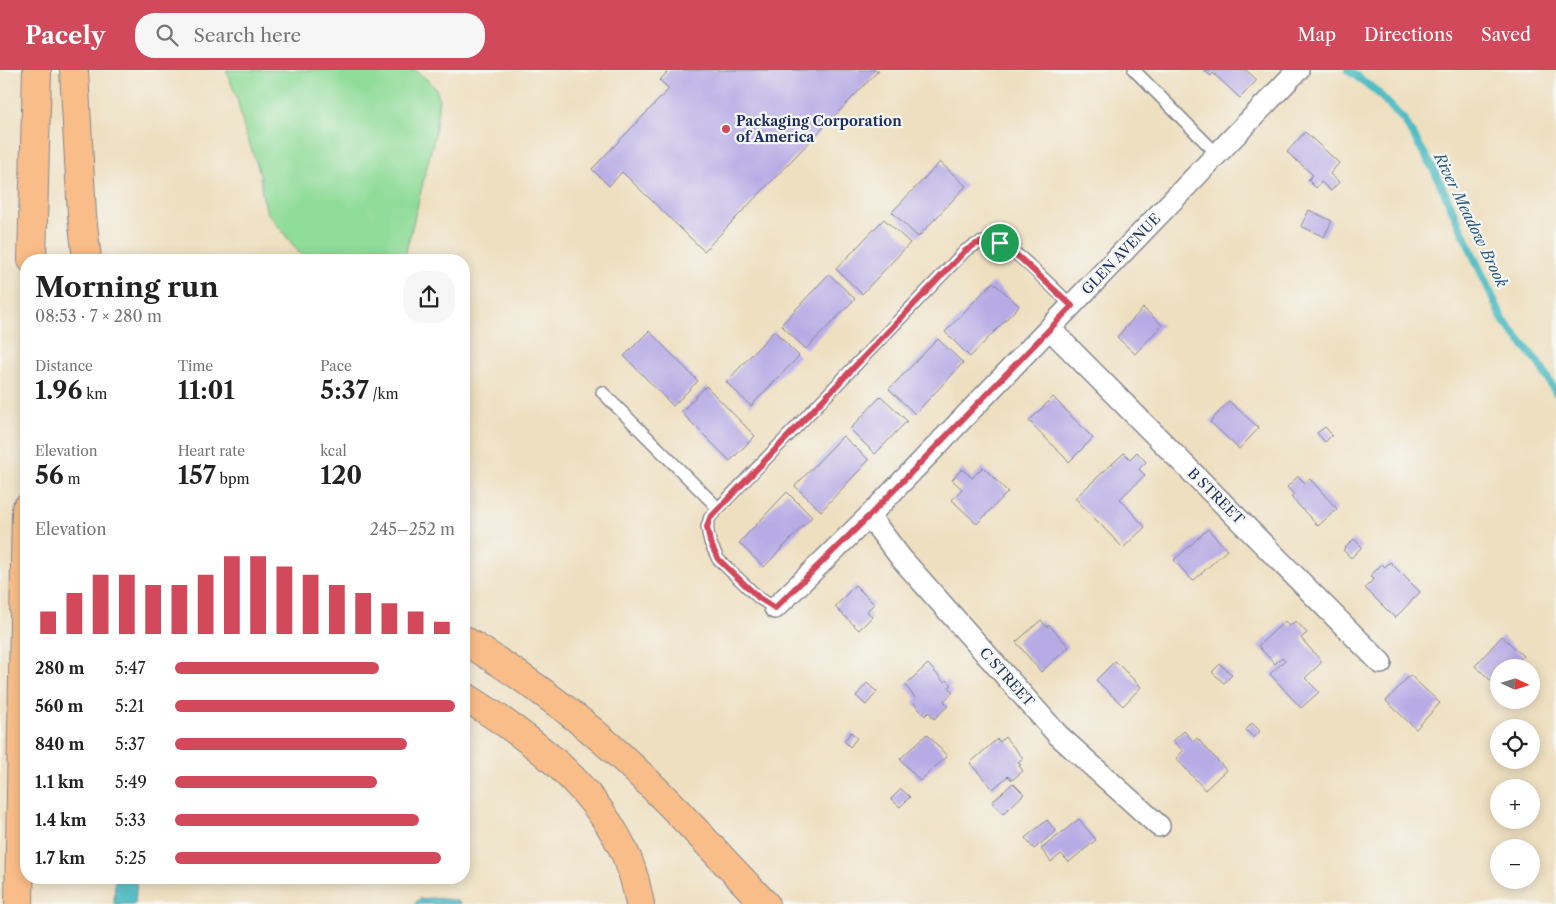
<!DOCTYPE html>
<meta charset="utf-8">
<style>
body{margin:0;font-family:"Libre Caslon Text",serif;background:#f6f6f6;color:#222;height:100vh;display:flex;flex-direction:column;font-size:19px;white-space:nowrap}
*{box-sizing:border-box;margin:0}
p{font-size:16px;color:#767676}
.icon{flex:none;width:28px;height:28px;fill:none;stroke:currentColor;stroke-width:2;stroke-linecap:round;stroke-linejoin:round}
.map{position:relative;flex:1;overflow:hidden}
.drawer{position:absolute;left:20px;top:184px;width:450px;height:630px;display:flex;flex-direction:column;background:#fff;border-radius:20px;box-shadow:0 2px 12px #0003}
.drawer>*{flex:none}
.needle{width:32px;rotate:94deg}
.buttons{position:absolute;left:1490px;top:589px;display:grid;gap:10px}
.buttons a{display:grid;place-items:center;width:50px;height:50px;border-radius:50%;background:#fff;box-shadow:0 2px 12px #0003;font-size:25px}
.pin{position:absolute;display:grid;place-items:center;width:42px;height:42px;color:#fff;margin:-21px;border:2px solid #fff;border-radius:50%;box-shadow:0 1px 5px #0007}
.round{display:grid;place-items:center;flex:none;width:52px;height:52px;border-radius:20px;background:#f6f6f6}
.head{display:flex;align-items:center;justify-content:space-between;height:85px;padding:0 15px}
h1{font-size:28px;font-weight:800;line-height:38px}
.stats{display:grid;grid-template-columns:repeat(3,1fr);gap:8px;height:85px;padding:5px 15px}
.stats div{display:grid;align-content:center}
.stats b{font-size:25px;font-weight:800}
.stats small{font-size:14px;font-weight:400}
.stats p{font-size:14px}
.chart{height:140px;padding:10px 15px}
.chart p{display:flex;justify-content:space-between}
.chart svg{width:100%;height:90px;margin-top:5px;stroke:#d1495b;stroke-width:6}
ul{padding:0 15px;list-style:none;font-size:16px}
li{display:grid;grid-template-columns:80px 60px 1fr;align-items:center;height:38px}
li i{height:12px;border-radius:6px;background:#d1495b}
header{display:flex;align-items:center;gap:30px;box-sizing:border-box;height:70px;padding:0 25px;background:#d1495b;color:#fff}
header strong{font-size:24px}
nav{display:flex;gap:28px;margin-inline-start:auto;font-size:18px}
.search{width:350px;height:45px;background:#f6f6f6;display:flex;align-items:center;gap:12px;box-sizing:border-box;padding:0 18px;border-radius:20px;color:#767676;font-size:19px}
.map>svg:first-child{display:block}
</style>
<header>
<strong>Pacely</strong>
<div class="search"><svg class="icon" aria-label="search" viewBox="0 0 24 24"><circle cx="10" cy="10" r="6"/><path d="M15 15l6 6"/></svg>Search here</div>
<nav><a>Map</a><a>Directions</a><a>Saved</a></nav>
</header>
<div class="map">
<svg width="1556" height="834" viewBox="0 0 1556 834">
<rect width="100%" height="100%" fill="#f6f6f2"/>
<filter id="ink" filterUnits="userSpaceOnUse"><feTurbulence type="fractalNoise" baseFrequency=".02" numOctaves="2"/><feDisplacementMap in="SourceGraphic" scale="10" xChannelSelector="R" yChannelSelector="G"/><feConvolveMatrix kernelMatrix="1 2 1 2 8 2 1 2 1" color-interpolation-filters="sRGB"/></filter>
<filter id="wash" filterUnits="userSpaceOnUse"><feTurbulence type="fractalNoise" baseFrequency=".0096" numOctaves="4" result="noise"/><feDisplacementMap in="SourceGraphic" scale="20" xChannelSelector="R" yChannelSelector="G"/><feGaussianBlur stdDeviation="1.12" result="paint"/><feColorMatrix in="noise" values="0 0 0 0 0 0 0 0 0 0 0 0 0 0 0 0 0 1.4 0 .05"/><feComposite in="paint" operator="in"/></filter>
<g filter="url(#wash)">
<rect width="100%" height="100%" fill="#eedfc0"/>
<path fill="#90dc99" stroke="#56867c" d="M226,0H415L430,12L436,19L439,28L435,64L404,190H305L267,142L262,124L260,103L244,59L237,28Z"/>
<path fill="#4dbcc3" stroke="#347690" d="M115,808H137L135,834H114Z
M431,828L455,830L461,834H414L419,829Z"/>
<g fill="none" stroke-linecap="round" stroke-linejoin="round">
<path stroke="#4dbcc3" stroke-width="8" d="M1348,0L1375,20L1404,50L1434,100L1503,250L1540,295L1556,323"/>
</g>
<g id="blocks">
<path fill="#b7abe5" d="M669,0H879L704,181L622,102L609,116L592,99L669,19L660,10Z
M1204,0H1246L1257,10L1240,28L1213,3L1211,6Z
M1305,62L1339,93L1330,104L1339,112L1331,121L1321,112L1316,118L1308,110L1313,105L1287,82Z
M940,92L966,116L918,167L892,142Z
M1309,140L1332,151L1324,167L1301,156Z
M884,149L910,173L862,224L836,199Z
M829,204L855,229L806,279L781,255Z
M993,212L1019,236L970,287L945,262Z
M1143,238L1162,255L1135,284L1117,267Z
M649,261L698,311L673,336L624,286Z
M774,261L799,286L751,336L726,312Z
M938,269L963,293L915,344L889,319Z
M706,316L755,366L730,391L681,342Z
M881,326L907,351L875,384L850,359Z
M1053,327L1093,368L1069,392L1029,351Z
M1229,331L1259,358L1239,379L1210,352Z
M1325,357L1332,365L1325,372L1317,363Z
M843,366L869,390L821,441L795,416Z
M1137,382L1146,392L1139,399L1145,405L1120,429L1145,457L1123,478L1075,428L1124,383L1130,389Z
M983,397L1008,422L977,454L952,430L962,419L952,410L962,399L972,408Z
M1298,406L1305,413L1310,409L1337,439L1318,456L1291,427L1294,425L1287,417Z
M787,422L812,447L764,497L739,473Z
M1208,459L1227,480L1193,511L1174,490Z
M1354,469L1362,477L1351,488L1343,480Z
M1390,492L1420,522L1395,548L1365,518L1374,509L1370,506L1382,494L1385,497Z
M855,515L874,534L867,541L872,547L859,560L835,537Z
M1041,550L1047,557L1049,555L1069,577L1041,602L1016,572Z
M1285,551L1289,556L1296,551L1307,563L1301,568L1322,592L1305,608L1319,622L1301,638L1270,604L1285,590L1282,587L1275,594L1258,576Z
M1502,566L1523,586L1513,598H1499V613L1496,615L1475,596Z
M1115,591L1141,617L1123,636L1096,610Z
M928,594L944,612L947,610L952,615L949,617L953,622L944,631L948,636L934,649L929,642L925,646L913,632L916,629L905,615Z
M1220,594L1232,605L1224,613L1212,602Z
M1410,605L1440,633L1416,659L1386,631Z
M867,613L877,622L866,635L856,626Z
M1252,653L1260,661L1254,668L1246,660Z
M1184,661L1194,672L1197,668L1226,700L1205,720L1176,688L1183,681L1173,671Z
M851,662L857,668L850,677L844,671Z
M927,664L947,686L920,711L900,689Z
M1005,667L1023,688L1018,692L1021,695L1019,696L1023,701L1012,710L1008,706L993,719L970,693L997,669L1000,672Z
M1013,713L1024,724L1003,744L992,732Z
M901,719L910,727L900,737L891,729Z
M1079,749L1096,770L1069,792L1061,784L1051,792L1041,779Z
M1047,750L1056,761L1034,779L1025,768Z"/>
</g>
</g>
<g filter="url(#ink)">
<use href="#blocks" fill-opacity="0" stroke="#84878f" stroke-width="1"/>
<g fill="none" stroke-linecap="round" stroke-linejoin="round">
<defs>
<path id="service" d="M1134,0L1217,84
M602,322L718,438
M775,538L759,528L718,489L710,472L707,457L710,447L965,181C976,174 985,169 998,172C1014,177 1057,222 1072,236"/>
<path id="minor" d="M1050,259L1381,593
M869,446L901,488L1058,665L1159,756
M775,538L869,446L1298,0"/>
<path id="motorway" d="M74,0L82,145L87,190
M32,190L37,0
M464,570C513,600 562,634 605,672C662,722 713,780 765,834
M464,626C530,667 597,716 628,790C634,804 637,819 640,834
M19,834L26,439"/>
</defs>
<use href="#service" stroke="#84878f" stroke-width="14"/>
<use href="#minor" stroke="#84878f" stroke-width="24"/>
<use href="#motorway" stroke="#84878f" stroke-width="30"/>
<use href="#service" stroke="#fff" stroke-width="11"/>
<use href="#minor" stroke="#fff" stroke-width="21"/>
<use href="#motorway" stroke="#f9bd89" stroke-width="28"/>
</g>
</g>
<g fill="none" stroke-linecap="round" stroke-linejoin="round" filter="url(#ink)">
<defs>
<path id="route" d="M987,171L1000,173L1020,188L1072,236L869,446L775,538L759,528L718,489L710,472L707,457L710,448L965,181L976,174Z"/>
</defs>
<use href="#route" stroke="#fff" stroke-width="10"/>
<use href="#route" stroke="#d1495b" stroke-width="6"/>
</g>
<circle fill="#d1495b" stroke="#f6f6f2" stroke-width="2" cx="726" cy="59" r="5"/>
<g text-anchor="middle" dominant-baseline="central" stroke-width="4.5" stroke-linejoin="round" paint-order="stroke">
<g font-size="14" font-weight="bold" fill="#1b2f5e" stroke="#f6f6f2" text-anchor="start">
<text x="736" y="51">Packaging Corporation<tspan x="736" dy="16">of America</tspan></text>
</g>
<g font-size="14" fill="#1b2f5e" stroke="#f6f6f2">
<text transform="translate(1121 184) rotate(-46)">GLEN AVENUE</text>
<text transform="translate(1216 426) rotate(45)">B STREET</text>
<text transform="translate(1007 607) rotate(48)">C STREET</text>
</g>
<g font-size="15" font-style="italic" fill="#2a597c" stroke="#f6f6f2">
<text transform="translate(1471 150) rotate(64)">River Meadow Brook</text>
</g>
</g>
</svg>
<div class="buttons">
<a><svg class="needle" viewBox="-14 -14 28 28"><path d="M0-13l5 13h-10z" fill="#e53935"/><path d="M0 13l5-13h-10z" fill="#767676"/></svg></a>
<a><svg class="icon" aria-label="locate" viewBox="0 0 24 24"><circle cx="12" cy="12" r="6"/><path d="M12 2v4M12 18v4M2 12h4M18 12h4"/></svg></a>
<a>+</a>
<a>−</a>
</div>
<div class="pin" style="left:1000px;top:173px;background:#1e9e55"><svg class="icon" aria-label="arrive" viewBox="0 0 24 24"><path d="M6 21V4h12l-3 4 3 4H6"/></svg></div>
<section class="drawer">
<div class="head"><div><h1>Morning run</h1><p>08:53 · 7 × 280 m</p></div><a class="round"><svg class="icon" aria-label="share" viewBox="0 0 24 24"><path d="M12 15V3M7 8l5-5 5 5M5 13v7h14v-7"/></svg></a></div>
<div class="stats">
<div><p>Distance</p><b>1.96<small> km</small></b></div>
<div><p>Time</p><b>11:01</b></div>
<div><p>Pace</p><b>5:37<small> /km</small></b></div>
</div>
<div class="stats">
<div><p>Elevation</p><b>56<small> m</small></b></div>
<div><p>Heart rate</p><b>157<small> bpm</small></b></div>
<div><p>kcal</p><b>120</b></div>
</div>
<div class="chart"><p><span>Elevation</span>245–252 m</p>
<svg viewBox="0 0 160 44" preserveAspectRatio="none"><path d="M5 44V33M15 44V24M25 44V15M35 44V15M45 44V20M55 44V20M65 44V15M75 44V6M85 44V6M95 44V11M105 44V15M115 44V20M125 44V24M135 44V29M145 44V33M155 44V38"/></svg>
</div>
<ul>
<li><b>280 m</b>5:47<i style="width:73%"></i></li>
<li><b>560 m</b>5:21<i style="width:100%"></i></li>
<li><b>840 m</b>5:37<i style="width:83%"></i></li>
<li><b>1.1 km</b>5:49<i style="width:72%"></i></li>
<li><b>1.4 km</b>5:33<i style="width:87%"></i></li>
<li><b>1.7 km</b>5:25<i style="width:95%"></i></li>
</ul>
</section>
</div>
